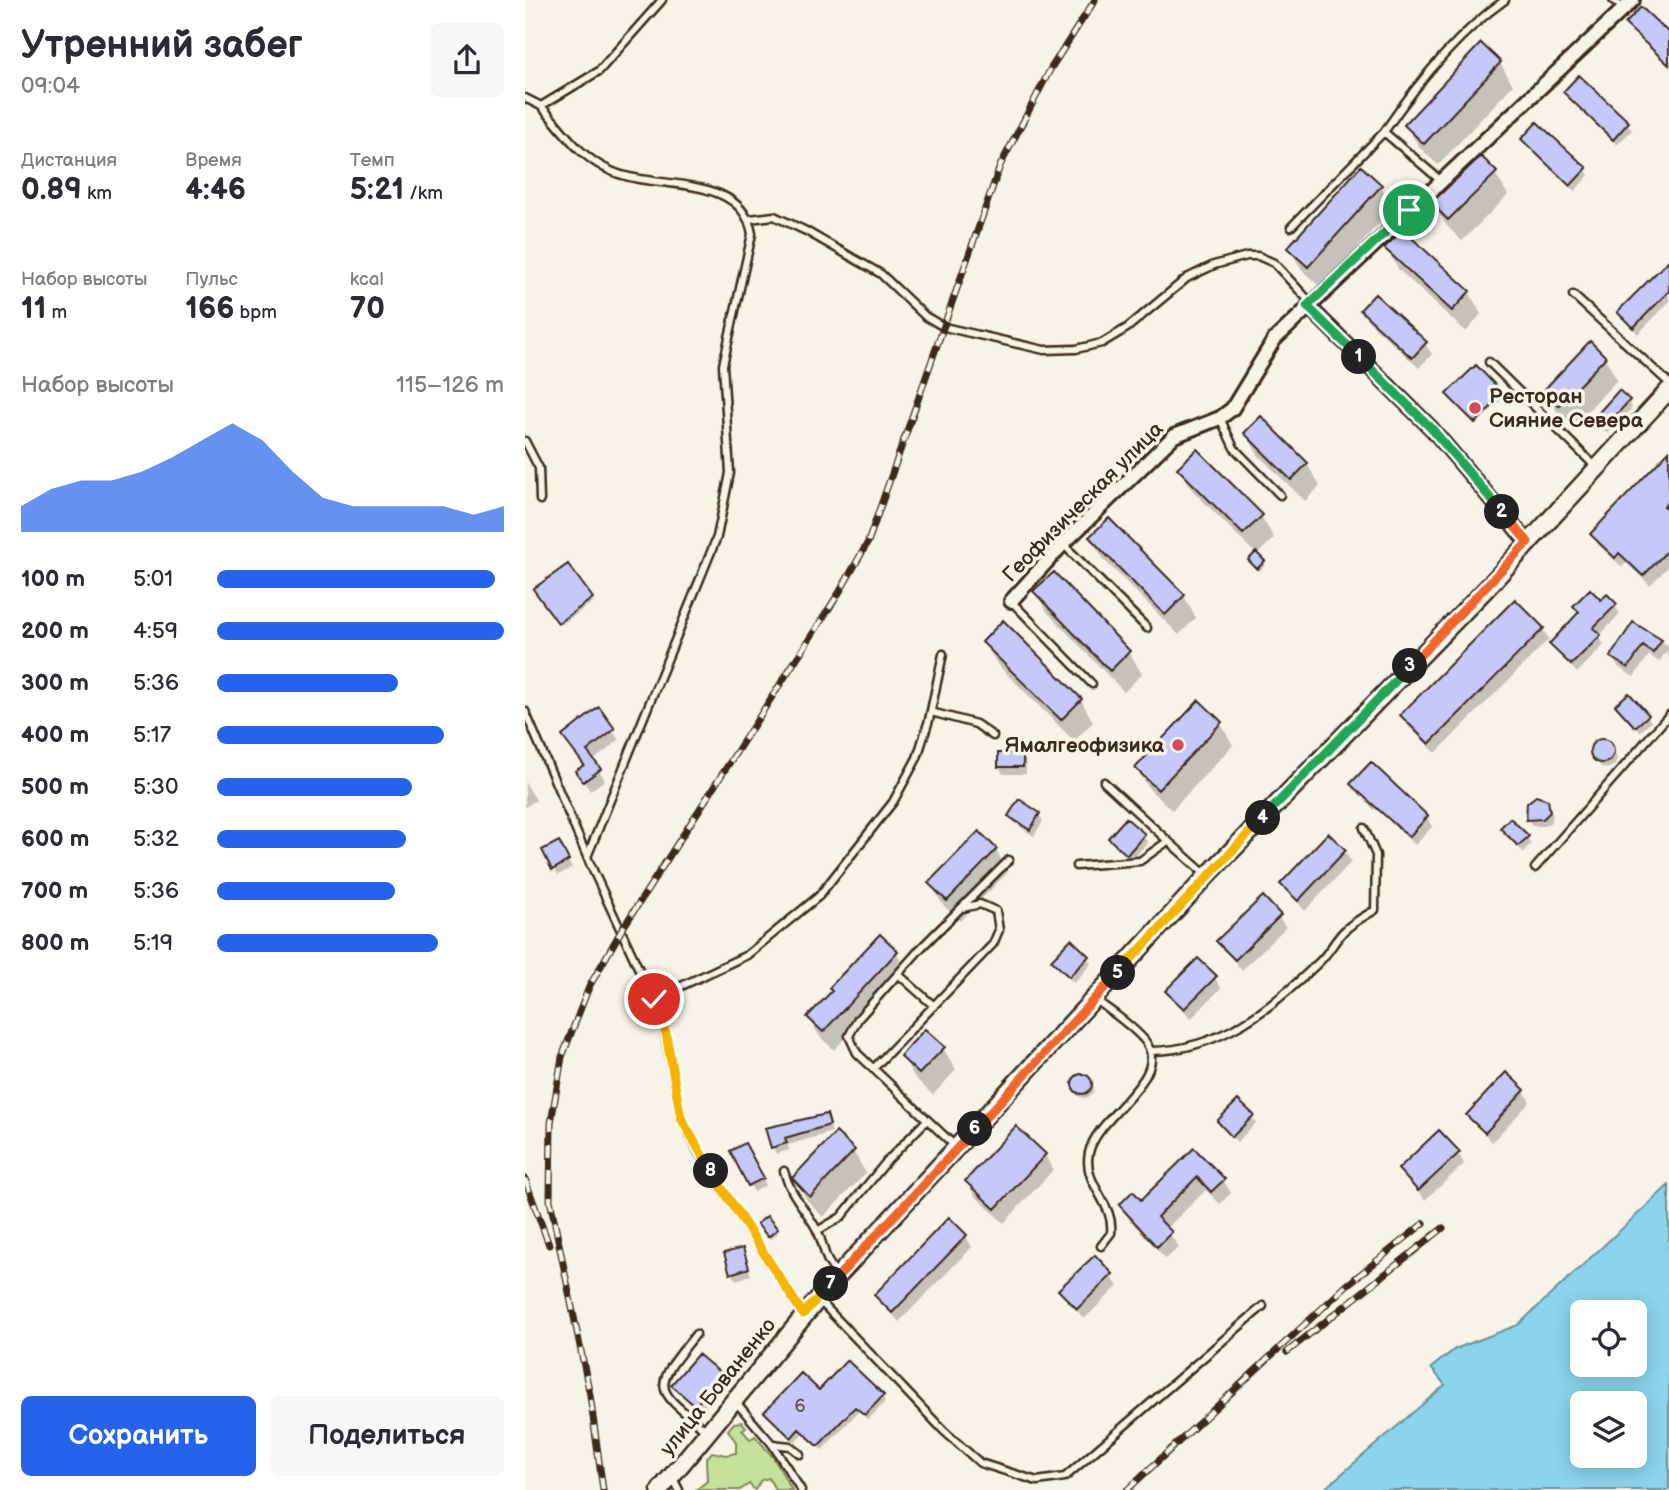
<!DOCTYPE html>
<html lang="ru">
<meta charset="utf-8">
<style>
body{margin:0;font-family:"Balsamiq Sans",sans-serif;background:#f7f7f7;color:#2b2b33;height:100vh;display:flex;flex-direction:column;font-size:26px;white-space:nowrap}
*{box-sizing:border-box;margin:0}
p{font-size:23px;color:#7c7c81}
.icon{flex:none;width:38px;height:38px;fill:none;stroke:currentColor;stroke-width:2;stroke-linecap:round;stroke-linejoin:round}
.map{position:relative;flex:1;overflow:hidden}
.sheet{display:flex;flex-direction:column;background:#fff;width:525px}
.sheet>*{flex:none}
.fabs{position:absolute;left:1045px;top:1300px;display:grid;gap:14px}
.fabs a{display:grid;place-items:center;width:77px;height:77px;border-radius:10px;background:#fff;box-shadow:0 4px 18px #0003;font-size:35px}
.pin{position:absolute;display:grid;place-items:center;width:60px;height:60px;color:#fff;margin:-30px;border:4px solid #fff;border-radius:50%;box-shadow:0 2px 7px #0007}
.km{position:absolute;width:35px;height:35px;margin:-18px;border-radius:50%;background:#222;color:#fff;font-size:19px;line-height:35px;text-align:center}
.round{display:grid;place-items:center;flex:none;width:74px;height:74px;border-radius:10px;background:#f7f7f7}
.overview{display:flex;align-items:center;justify-content:space-between;height:119px;padding:0 21px}
h1{font-size:38px;font-weight:800;line-height:52px}
.metrics{display:grid;grid-template-columns:repeat(3,1fr);gap:10px;height:119px;padding:7px 21px}
.metrics div{display:grid;align-content:center}
.metrics b{font-size:30px;font-weight:800}
.metrics small{font-size:19px;font-weight:400}
.metrics p{font-size:19px}
.chart{height:196px;padding:14px 21px}
.chart p{display:flex;justify-content:space-between}
.chart svg{width:100%;height:126px;margin-top:7px;fill:#2563eb;opacity:.7}
.button{display:flex;gap:14px;margin-top:auto;padding:14px 21px}
.button a{flex:1;height:80px;border-radius:10px;background:#2563eb;color:#fff;font-size:28px;font-weight:800;line-height:80px;text-align:center}
.button a+a{background:#f7f7f7;color:#2b2b33}
ul{padding:0 21px;list-style:none;font-size:23px}
li{display:grid;grid-template-columns:112px 84px 1fr;align-items:center;height:52px}
li i{height:18px;border-radius:9px;background:#2563eb}
main{display:flex;flex:1;min-height:0}
.map>svg:first-child{display:block}
</style>
<main>
<section class="sheet">
<div class="overview"><div><h1>Утренний забег</h1><p>09:04</p></div><a class="round"><svg class="icon" aria-label="share" viewBox="0 0 24 24"><path d="M12 15V3M7 8l5-5 5 5M5 13v7h14v-7"/></svg></a></div>
<div class="metrics">
<div><p>Дистанция</p><b>0.89<small> km</small></b></div>
<div><p>Время</p><b>4:46</b></div>
<div><p>Темп</p><b>5:21<small> /km</small></b></div>
</div>
<div class="metrics">
<div><p>Набор высоты</p><b>11<small> m</small></b></div>
<div><p>Пульс</p><b>166<small> bpm</small></b></div>
<div><p>kcal</p><b>70</b></div>
</div>
<div class="chart"><p><span>Набор высоты</span>115–126 m</p>
<svg viewBox="0 0 160 44" preserveAspectRatio="none"><path d="M0 44V35L10 29L20 26L30 26L40 23L50 18L60 12L70 6L80 12L90 23L100 32L110 35L120 35L130 35L140 35L150 38L160 35V44z"/></svg>
</div>
<ul>
<li><b>100 m</b>5:01<i style="width:97%"></i></li>
<li><b>200 m</b>4:59<i style="width:100%"></i></li>
<li><b>300 m</b>5:36<i style="width:63%"></i></li>
<li><b>400 m</b>5:17<i style="width:79%"></i></li>
<li><b>500 m</b>5:30<i style="width:68%"></i></li>
<li><b>600 m</b>5:32<i style="width:66%"></i></li>
<li><b>700 m</b>5:36<i style="width:62%"></i></li>
<li><b>800 m</b>5:19<i style="width:77%"></i></li>
</ul>
<div class="button"><a>Сохранить</a><a>Поделиться</a></div>
</section>
<div class="map">
<svg width="1144" height="1490" viewBox="0 0 1144 1490">
<rect width="100%" height="100%" fill="#f7f3e8"/>
<filter id="ink" filterUnits="userSpaceOnUse"><feTurbulence type="fractalNoise" baseFrequency=".0143" numOctaves="2"/><feDisplacementMap in="SourceGraphic" scale="14" xChannelSelector="R" yChannelSelector="G"/><feConvolveMatrix kernelMatrix="1 2 1 2 8 2 1 2 1" color-interpolation-filters="sRGB"/></filter>
<g filter="url(#ink)">
<path fill="#c5e29a" stroke="#80865c" stroke-width="2" d="M217,1422L221,1427L217,1430L225,1439L230,1436L248,1457L267,1490H250L244,1478L236,1480L230,1490L224,1484L215,1490H171L182,1481L181,1459L187,1452L201,1455L211,1453V1442L203,1430L209,1423Z"/>
<path fill="#8bd4ec" stroke="#6b909a" stroke-width="2" fill-rule="evenodd" d="M1144,1185V1490H798L920,1385L906,1368L930,1349L993,1325ZM1057,1312H1110V1365H1057ZM1057,1404H1110V1456H1057Z"/>
<path fill="#0003" d="M1102,24L1144,36V67L1106,31Z
M956,45L975,63L988,85L913,165L894,147L881,125Z
M1054,78L1107,130L1092,145L1040,93Z
M998,140L1060,169L1064,175L1050,191Z
M836,169L856,186L868,208L796,288L777,270L764,248Z
M970,173L983,195L937,241L921,225L909,203Z
M861,248L944,292L956,314L941,332L874,270Z
M1144,270V302L1113,334L1094,312Z
M837,310L900,344L907,354L894,368L843,321Z
M1080,358L1092,380L1047,427L1033,413L1020,391Z
M978,395L979,397L952,424L925,397Z
M1104,401L1107,408L1083,434L1070,419Z
M736,418L782,464L795,486L780,501L733,455L721,433Z
M1144,454V566L1125,585L1101,563L1097,567L1073,545L1067,534Z
M654,468L736,516L749,538L732,555L740,565L735,571L727,563L731,554L667,490Z
M566,538L659,596L671,618L654,635L579,560Z
M43,567L68,602L36,625L11,590Z
M529,574L604,652L617,674L599,692L523,613L510,591Z
M1076,602L1090,605L1095,614L1074,636L1079,645L1052,673L1026,644L1055,614L1051,607Z
M1109,624L1144,647V658L1141,652L1134,662L1124,655L1109,677L1093,667L1087,657Z
M1018,629L1024,639L911,753L883,726L877,715Z
M459,642L556,700L568,722L549,741L472,664Z
M1093,705L1122,716L1126,722L1115,732Z
M73,710L94,740L68,761L80,780L65,791L52,772L60,766L45,746Z
M695,723L708,745L647,810L625,790L612,768Z
M1076,741L1085,743L1092,758L1090,765L1082,769L1075,766L1067,751L1070,744Z
M497,755L501,761V774H478L474,767Z
M0,782L11,800L0,807Z
M827,784L902,817L907,827L890,845L851,808L849,810Z
M1019,799L1028,815L1026,822L1019,826H1007L1003,819Z
M514,814L518,821L509,836L489,823L485,816Z
M601,820L623,842L607,860L585,838Z
M977,829L1002,837L1006,844L998,852Z
M33,843L47,868L33,875L19,850Z
M471,850L483,872L435,921L418,905L405,883Z
M820,851L826,862L780,911L757,884Z
M738,898L761,927L717,970L693,942Z
M371,952L382,972L309,1050L295,1037L284,1018Z
M562,957L566,964L549,983L528,960Z
M690,978L696,988L666,1019L643,991Z
M418,1048L431,1070L408,1095L390,1078L377,1056Z
M549 1088a10 10 0 1 1 20 0a10 10 0 1 1-20 0Z
M999,1091L1005,1102L967,1142L943,1115Z
M301,1116L307,1132L263,1145L264,1150L251,1154L242,1129Z
M727,1116L731,1123L712,1142L694,1121Z
M491,1129L520,1155L528,1170L479,1223L450,1196L442,1182Z
M220,1145L241,1185L229,1192L207,1152Z
M669,1150L698,1180L706,1193L695,1204L681,1190L641,1229L654,1247L641,1259L604,1219L596,1205L616,1202Z
M328,1151L341,1173L298,1217L282,1200L269,1178Z
M933,1153L939,1164L900,1200L875,1169Z
M242,1218L253,1233L245,1239L236,1227Z
M441,1236L447,1247L374,1322L351,1295Z
M217,1250L226,1275L211,1280L207,1273Z
M570,1257L593,1286L559,1319L535,1290Z
M196,1376L200,1382L175,1412L148,1385Z
M294,1392L357,1396L360,1402L343,1420L334,1411L297,1450L278,1433L270,1442L241,1413Z"/>
<path fill="#c6c8fa" stroke="#3b2a1e" stroke-width="2" d="M1116,7L1144,33V65L1100,24Z
M956,43L976,62L899,144L879,125Z
M1054,75L1104,122L1088,140L1038,92Z
M1012,122L1062,168L1045,186L996,139Z
M956,156L972,172L923,220L906,203Z
M836,166L857,185L783,267L762,248Z
M878,230L945,291L927,311L859,248Z
M1144,260V291L1108,328L1092,312Z
M850,294L902,342L887,358L835,310Z
M1065,341L1081,357L1034,406L1018,391Z
M951,365L979,394L950,423L921,394Z
M1094,390L1105,400L1078,429L1068,419Z
M736,416L783,463L766,480L719,433Z
M672,449L738,515L718,534L652,468Z
M1144,451V501L1139,506L1144,511V549L1118,576L1094,553L1090,558L1065,534Z
M584,518L660,595L640,615L564,537Z
M731,552L740,561L732,569L723,560Z
M43,564L68,598L33,623L8,589Z
M529,572L605,651L585,671L508,591Z
M1065,589L1076,600L1082,594L1092,604L1068,628L1076,635L1046,665L1024,644L1054,612L1048,606Z
M990,599L1019,628L904,744L875,715Z
M478,620L557,699L536,720L457,642Z
M1108,622L1137,640L1128,653L1118,646L1103,668L1085,657Z
M1104,693L1124,715L1110,727L1090,705Z
M674,700L697,722L633,790L610,768Z
M74,707L90,729L62,751L76,769L58,782L50,771L59,765L37,736Z
M1065 751a12 12 0 1 1 24 0a12 12 0 1 1-24 0Z
M473,753H498V767H473Z
M846,762L903,816L884,837L825,784Z
M1011,796L1023,800L1025,812L1018,819L1001,820L1002,803Z
M494,799L515,813L505,830L483,816Z
M601,818L620,834L602,855L583,838Z
M985,818L1004,836L993,846L975,828Z
M454,831L472,849L422,901L403,883Z
M803,833L821,850L773,901L755,884Z
M34,841L44,860L27,870L17,850Z
M738,896L756,915L710,960L691,941Z
M355,934L373,951L298,1032L282,1017L307,991L304,988Z
M546,939L564,956L544,977L526,960Z
M673,958L692,976L659,1009L640,991Z
M400,1029L420,1047L394,1074L375,1056Z
M981,1072L1000,1090L960,1133L941,1115Z
M547 1084a10 10 0 1 1 20 0a10 10 0 1 1-20 0Z
M713,1100L729,1115L707,1137L692,1121Z
M302,1114L305,1125L260,1138L262,1143L246,1148L240,1128Z
M491,1126L521,1154L470,1209L440,1181Z
M914,1130L935,1152L893,1191L873,1169Z
M311,1132L330,1150L285,1197L267,1178Z
M220,1143L239,1178L223,1186L205,1151Z
M669,1148L700,1179L686,1192L672,1177L632,1217L647,1232L632,1247L594,1205L608,1191L616,1200Z
M242,1216L253,1229L243,1237L232,1224Z
M424,1217L442,1235L367,1313L349,1295Z
M218,1248L224,1268L205,1274L199,1253Z
M570,1255L588,1274L552,1309L533,1290Z
M173,1354L198,1375L170,1406L146,1385Z
M322,1360L359,1395L340,1415L330,1407L293,1446L274,1429L266,1438L239,1412L276,1373L294,1390Z"/>
<g fill="none" stroke-linecap="round" stroke-linejoin="round">
<defs>
<path id="service" d="M1088,0L1099,9
M0,98L16,106L74,71L137,0
M16,106C38,130 54,157 86,171C130,191 217,172 227,234L198,365L205,473L192,537L62,857
M859,132C891,85 933,33 980,0
M225,219L249,216L281,231L356,274L400,316L419,327L519,350L551,349L577,343L602,328L662,278L689,265L722,256H733L749,263L786,303
M766,227L859,132L915,180
M1048,295L1144,383
M964,362L1071,467
M695,418L709,448L755,495
M0,441L14,468L15,500
M538,544L622,628
M486,601L567,684
M0,711L66,866L137,1019L156,1118L174,1153L278,1314
M406,712L451,724L468,736
M579,782L643,841
M551,866L615,861L643,841L680,874
M1010,868L1144,715
M373,974L409,1006
M129,999L222,955L294,896L368,802L392,758L404,720L418,654
M570,999C586,1012 607,1025 620,1041C648,1077 571,1116 564,1153C557,1184 590,1203 586,1233L576,1246
M625,1051C693,1051 746,1009 792,964C803,955 809,941 819,931C828,922 840,916 850,910L851,855L839,828
M348,1069L468,944L474,930L471,911L455,904L438,908
M431,1147L332,1053L324,1036L333,1019L396,948L484,860
M259,1171C265,1195 281,1209 292,1230C301,1249 297,1258 313,1275
M292,1231L316,1217L362,1161L402,1120
M294,1300L419,1431L455,1463L512,1481L540,1477L738,1306
M171,1334C126,1390 128,1387 182,1431
M210,1401L247,1444L276,1490
M247,1444L265,1446L275,1454
M148,1478L154,1490"/>
<path id="minor" d="M783,306L907,429L1003,543
M486,601L538,544L649,436L695,418L707,409L749,340L1108,0"/>
<path id="tertiary" d="M135,1490L309,1280L682,876L961,589L1144,390"/>
</defs>
<use href="#service" stroke="#3b2a1e" stroke-width="11"/>
<use href="#minor" stroke="#3b2a1e" stroke-width="18"/>
<use href="#tertiary" stroke="#3b2a1e" stroke-width="21"/>
<use href="#service" stroke="#f7f3e8" stroke-width="6"/>
<use href="#minor" stroke="#f7f3e8" stroke-width="12"/>
<use href="#tertiary" stroke="#f7f3e8" stroke-width="16"/>
<defs>
<path id="rail" d="M0,1179L24,1245
M762,1352L918,1228
M78,1490L65,1395L25,1200L26,1123L37,1057L64,987L96,931L314,593L343,542L475,166L526,68L570,0
M602,1490L822,1285L899,1223"/>
</defs>
<use href="#rail" stroke="#3b2a1e" stroke-width="7"/>
<use href="#rail" stroke="#f7f3e8" stroke-width="4.5" stroke-dasharray="13" stroke-linecap="butt"/>
</g>
</g>
<g fill="none" stroke-linecap="round" stroke-linejoin="round" filter="url(#ink)">
<defs>
<path id="split-1" d="M834,357L782,306L884,210"/>
<path id="split-2" d="M834,357L907,429L977,512"/>
<path id="split-3" d="M885,666L1003,542L977,512"/>
<path id="split-4" d="M738,818L885,666"/>
<path id="split-5" d="M593,973L738,818"/>
<path id="split-6" d="M450,1129L593,973"/>
<path id="split-7" d="M306,1284L450,1129"/>
<path id="split-8" d="M186,1171L278,1314L306,1284"/>
<path id="split-9" d="M129,999L141,1034L156,1118L186,1171"/>
</defs>
<use href="#split-1" stroke="#fff" stroke-width="14"/>
<use href="#split-2" stroke="#fff" stroke-width="14"/>
<use href="#split-3" stroke="#fff" stroke-width="14"/>
<use href="#split-4" stroke="#fff" stroke-width="14"/>
<use href="#split-5" stroke="#fff" stroke-width="14"/>
<use href="#split-6" stroke="#fff" stroke-width="14"/>
<use href="#split-7" stroke="#fff" stroke-width="14"/>
<use href="#split-8" stroke="#fff" stroke-width="14"/>
<use href="#split-9" stroke="#fff" stroke-width="14"/>
<use href="#split-1" stroke="#22a559" stroke-width="9"/>
<use href="#split-2" stroke="#22a559" stroke-width="9"/>
<use href="#split-3" stroke="#f0652b" stroke-width="9"/>
<use href="#split-4" stroke="#22a559" stroke-width="9"/>
<use href="#split-5" stroke="#f5b400" stroke-width="9"/>
<use href="#split-6" stroke="#f0652b" stroke-width="9"/>
<use href="#split-7" stroke="#f0652b" stroke-width="9"/>
<use href="#split-8" stroke="#f5b400" stroke-width="9"/>
<use href="#split-9" stroke="#f5b400" stroke-width="9"/>
</g>
<g fill="#d1495b" stroke="#f7f3e8" stroke-width="2.5">
<circle cx="950" cy="408" r="7"/>
<circle cx="653" cy="745" r="7"/>
</g>
<g text-anchor="middle" dominant-baseline="central" stroke-width="7" stroke-linejoin="round" paint-order="stroke">
<g font-size="18" fill="#5e5255">
<text x="275" y="1406">6</text>
</g>
<g font-size="21" font-weight="bold" fill="#3b2a1e" stroke="#f7f3e8" text-anchor="start">
<text x="964" y="396">Ресторан<tspan x="964" dy="24">Сияние Севера</tspan></text>
<text x="639" y="745" text-anchor="end">Ямалгеофизика</text>
</g>
<g font-size="21" fill="#3b2a1e" stroke="#f7f3e8">
<text transform="translate(558 502) rotate(-45)">Геофизическая улица</text>
<text transform="translate(193 1387) rotate(-51)">улица Бованенко</text>
</g>
</g>
</svg>
<div class="fabs">
<a><svg class="icon" aria-label="locate" viewBox="0 0 24 24"><circle cx="12" cy="12" r="6"/><path d="M12 2v4M12 18v4M2 12h4M18 12h4"/></svg></a>
<a><svg class="icon" aria-label="layers" viewBox="0 0 24 24"><path d="M12 4l9 5-9 5-9-5zM3 14l9 5 9-5"/></svg></a>
</div>
<div class="pin" style="left:884px;top:210px;background:#1e9e55"><svg class="icon" aria-label="arrive" viewBox="0 0 24 24"><path d="M6 21V4h12l-3 4 3 4H6"/></svg></div>
<div class="pin" style="left:129px;top:999px;background:#d93025"><svg class="icon" aria-label="check" viewBox="0 0 24 24"><path d="M5 12l5 5 9-10"/></svg></div>
<b class="km" style="left:834px;top:357px">1</b>
<b class="km" style="left:977px;top:512px">2</b>
<b class="km" style="left:885px;top:666px">3</b>
<b class="km" style="left:738px;top:818px">4</b>
<b class="km" style="left:593px;top:973px">5</b>
<b class="km" style="left:450px;top:1129px">6</b>
<b class="km" style="left:306px;top:1284px">7</b>
<b class="km" style="left:186px;top:1171px">8</b>
</div>
</main>
